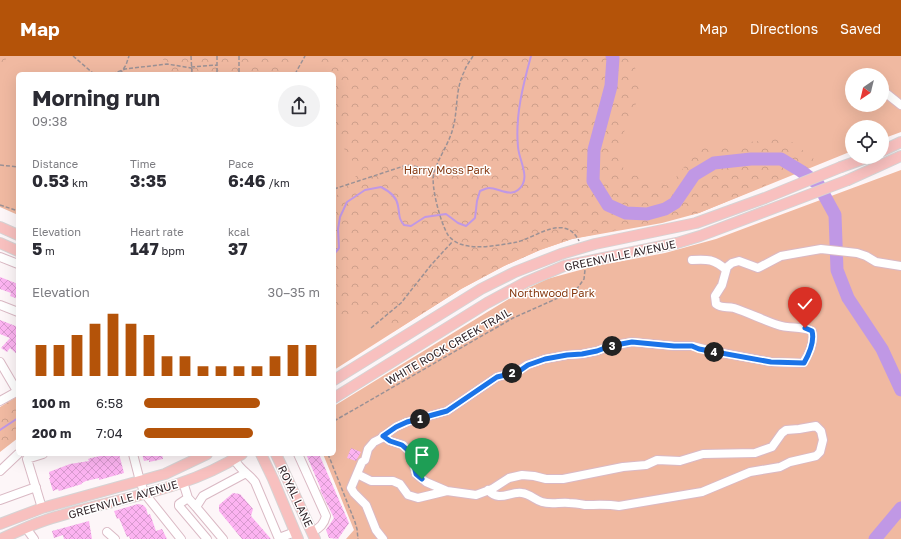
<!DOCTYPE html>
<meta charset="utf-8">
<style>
body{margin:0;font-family:"Golos Text",sans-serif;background:#f2f2f3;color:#2b2b33;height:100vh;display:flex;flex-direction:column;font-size:15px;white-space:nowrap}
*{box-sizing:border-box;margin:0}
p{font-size:13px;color:#7c7c81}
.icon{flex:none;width:22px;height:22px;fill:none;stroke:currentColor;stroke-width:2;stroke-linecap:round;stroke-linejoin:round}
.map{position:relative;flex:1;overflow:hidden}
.sheet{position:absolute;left:16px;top:16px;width:320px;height:384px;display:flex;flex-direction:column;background:#fff;border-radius:6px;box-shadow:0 4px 16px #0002}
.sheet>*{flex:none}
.needle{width:26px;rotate:215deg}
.fabs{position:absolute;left:845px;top:12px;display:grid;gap:8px}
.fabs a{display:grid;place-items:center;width:44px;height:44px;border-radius:50%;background:#fff;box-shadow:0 4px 16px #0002;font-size:20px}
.pin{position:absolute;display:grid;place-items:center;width:34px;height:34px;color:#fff;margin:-41px -17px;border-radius:50% 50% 50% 0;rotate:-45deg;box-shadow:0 0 4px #0007}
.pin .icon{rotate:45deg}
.km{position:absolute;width:20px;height:20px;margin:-10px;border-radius:50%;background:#222;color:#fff;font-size:11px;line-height:20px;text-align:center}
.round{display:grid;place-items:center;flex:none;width:42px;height:42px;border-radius:21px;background:#f2f2f3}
.head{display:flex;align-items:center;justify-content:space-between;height:68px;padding:0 16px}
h1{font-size:22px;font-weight:700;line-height:30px}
.metrics{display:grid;grid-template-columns:repeat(3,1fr);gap:6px;height:68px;padding:4px 16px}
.metrics div{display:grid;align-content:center}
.metrics b{font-size:17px;font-weight:700}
.metrics small{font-size:11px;font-weight:400}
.metrics p{font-size:11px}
.chart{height:112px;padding:8px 16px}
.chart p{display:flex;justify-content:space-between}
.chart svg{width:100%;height:72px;margin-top:4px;stroke:#b45309;stroke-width:6}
ul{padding:0 16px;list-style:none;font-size:13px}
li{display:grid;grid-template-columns:64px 48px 1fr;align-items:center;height:30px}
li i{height:10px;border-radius:5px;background:#b45309}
header{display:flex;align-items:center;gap:24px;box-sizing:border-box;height:56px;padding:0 20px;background:#b45309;color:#fff}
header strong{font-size:19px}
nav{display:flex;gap:22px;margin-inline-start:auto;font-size:14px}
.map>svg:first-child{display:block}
</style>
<header>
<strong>Map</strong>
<nav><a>Map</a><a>Directions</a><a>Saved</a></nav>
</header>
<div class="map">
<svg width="901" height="483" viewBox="0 0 901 483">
<defs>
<pattern id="forest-crowns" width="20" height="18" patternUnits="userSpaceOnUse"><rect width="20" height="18" fill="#f0b9a1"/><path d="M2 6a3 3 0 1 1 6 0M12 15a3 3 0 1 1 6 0" fill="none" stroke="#ce9f8b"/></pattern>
<pattern id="building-cross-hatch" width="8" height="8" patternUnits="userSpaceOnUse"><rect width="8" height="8" fill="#fcb3f1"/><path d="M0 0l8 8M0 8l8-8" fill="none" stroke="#d89acf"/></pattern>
</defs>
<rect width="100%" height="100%" fill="#fdf6f8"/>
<path fill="#f0b9a1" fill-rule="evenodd" d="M0,0H901V76L882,83V71H852V95L699,157L662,167L572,183L540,194L504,210L461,233L334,314V18H18V159L0,151ZM852,19H882V49H852Z
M901,114V483H346L354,474L323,398H334V350L489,255L522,235L547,223L591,211L665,197L716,183Z"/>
<path fill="url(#forest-crowns)" d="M0,0H9C4,4 4,7 5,13L0,19Z
M164,0H294L285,18H160Z
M323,0H633L640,38L619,88L624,116L669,130L700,91L787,82L819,107L699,157L572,183L540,194L504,210L461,233L393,276L377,263L349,258L334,261V142L360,116L334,78V18H319L320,6Z
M18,340V382L0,396V351Z"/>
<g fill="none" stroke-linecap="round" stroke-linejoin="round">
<path stroke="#c098e5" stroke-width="2" d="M334,198L339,192L338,173L340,161L347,146L365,134L381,131C389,135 397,141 398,150C400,159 398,162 404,169L411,170L425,161L446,158L458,167L466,170L475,162L477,145L480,135C483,134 486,132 489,132C498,132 510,141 518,134C532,123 519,105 518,91C515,60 523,29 531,0
M0,374L18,362"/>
<path stroke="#c098e5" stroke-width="13" d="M612,0L613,2L611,30L594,94L593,125L608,149L626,157L647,158L665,153L675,147L694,119L714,107L751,103H781L801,115L818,128L835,159L837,214L848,242L882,293L901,334
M875,483L901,452"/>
</g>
<path fill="url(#building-cross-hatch)" d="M0,221L18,228V243L10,240L11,237L0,233Z
M0,264L18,271V299L10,292L7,296L1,292L10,282L0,278Z
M351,392L361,396L356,405L347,402Z
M99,398H119L124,417L99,424V422L86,425L82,427V428L59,435L58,433L53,435L49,422H50L49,416L70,408L89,405L88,403L91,402L100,400Z
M142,398H162L163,403L149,406V404L144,405Z
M306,398H319L349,467L338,483L329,482L326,474L334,462L320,434L321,433Z
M233,437L240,438L253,453L251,460L271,483H242L219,455V449Z
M138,448L143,449L146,452L148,459L150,458L156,475L162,473L167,483H130L129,480L127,481L119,462L117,463L114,455Z
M89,465L92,483H64L63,479L54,482L52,475Z"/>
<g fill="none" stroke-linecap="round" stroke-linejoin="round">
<defs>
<path id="minor" d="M882,34L901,49
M0,201L18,208
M692,204C707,203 715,203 726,214
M0,249L18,256
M0,306L17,335
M0,345L18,335
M383,380L390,385L403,389L411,397L416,418L426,426L447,435L476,439L492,433L509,422L522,419L534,420L546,423H563L623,411L646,409L657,404L680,405L703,398L755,397L772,391L782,377L786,374L799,373L816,370L821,375L823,384L820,396L816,400L790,406L780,411L750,416L702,436L619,450C607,448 596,449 585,449C580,448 575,447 569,447C560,446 551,449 542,446C535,444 530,438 522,437C509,435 500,447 488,434
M133,398L140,425L145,438L181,483
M298,398L326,460C324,468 320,472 312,476
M234,403C241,415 248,417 255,426L279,483
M0,415L18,398
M357,418L371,425H393L400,428L408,439L418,442L447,435
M183,426L188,442L196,451
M188,442L179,448V450L207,483
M0,444L36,431
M42,452L27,403L43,398
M26,472L34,483
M107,476L115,483
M279,482L295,476
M223,483L196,451L203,440L246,417
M383,483L376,474L366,449L354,437L351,432L362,406L365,404L368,393L374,386L380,383L396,371L407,366L447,355L497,321L518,315L527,309L545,303L567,299L582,298L597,295L610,290L632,286L674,290H692L712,295L771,306L803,307C809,298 815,286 812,275C801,270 789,273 778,269C763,264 749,257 734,252C727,250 722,253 716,248L715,240L722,229L727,211L732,207L739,205L758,212L781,200L821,193L857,197L866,200L876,206L901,210"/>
<path id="major" d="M882,95L901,86
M841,111L869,101
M848,124L901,100
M0,171L18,179
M0,187L18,195
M334,324L481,233L515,216L561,198
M334,342L487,247L526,226L564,210
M261,398L273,423L298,483
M276,398L315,483
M0,468L42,452L165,418L207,398
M1,483C16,476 31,469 46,464C111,443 184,436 242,398"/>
</defs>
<use href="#minor" stroke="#dab9c4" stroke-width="10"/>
<use href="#major" stroke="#d6d3d4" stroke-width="12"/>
<path stroke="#9b9195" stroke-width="1.5" stroke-dasharray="4 2" stroke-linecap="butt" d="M73,0L94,18
M191,0L192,18
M217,0V18
M239,0V18
M473,0C470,5 466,10 464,16C455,34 458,54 453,72C449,88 438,102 434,117C430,129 441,168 448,179C451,183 455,186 460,188C477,194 500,189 517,186C537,181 565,157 579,185
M191,11L217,9
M112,18L125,13L167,8L191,12
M120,18L126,9L129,0
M295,18L305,0
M0,109L18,111
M334,133L407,109L414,110L434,116
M0,149L18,155
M371,272L401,247L431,209L453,185
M334,365L513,262L576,234L584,223L585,214
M328,398L355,466L357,473L358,483"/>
<use href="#minor" stroke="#fff" stroke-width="8"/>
<use href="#major" stroke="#f8c0bf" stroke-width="10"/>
<defs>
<path id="major-bridge" d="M561,198L595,188L696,167L765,142L841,111
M564,210L677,187L700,180L848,124"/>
</defs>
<use href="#major-bridge" stroke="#d6d3d4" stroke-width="12" stroke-linecap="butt"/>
<use href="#major-bridge" stroke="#f8c0bf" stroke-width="10"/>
</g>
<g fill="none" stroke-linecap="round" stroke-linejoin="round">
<defs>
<path id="route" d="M422,423L416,418L411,397L402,389L390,385L383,380L396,371L407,366L447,355L497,321L518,316L528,309L545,303L567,299L582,298L597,295L610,290L632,286L674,290H692L699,293L771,306L804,307C809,298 815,286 812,275L805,272"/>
</defs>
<use href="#route" stroke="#fff" stroke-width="8"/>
<use href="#route" stroke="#1a73e8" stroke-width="5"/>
</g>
<g text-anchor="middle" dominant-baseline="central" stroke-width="3" stroke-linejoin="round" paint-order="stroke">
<g font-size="11" fill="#873b13" stroke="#fff">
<text x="447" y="113">Harry Moss Park</text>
<text x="552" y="236">Northwood Park</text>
</g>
<g font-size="11" fill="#32252a" stroke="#fff">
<text transform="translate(620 199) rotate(-12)">GREENVILLE AVENUE</text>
<text transform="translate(448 290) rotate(-30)">WHITE ROCK CREEK TRAIL</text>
<text transform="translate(296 440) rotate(65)">ROYAL LANE</text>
<text transform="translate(123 443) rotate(-16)">GREENVILLE AVENUE</text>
</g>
</g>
</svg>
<div class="fabs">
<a><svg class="needle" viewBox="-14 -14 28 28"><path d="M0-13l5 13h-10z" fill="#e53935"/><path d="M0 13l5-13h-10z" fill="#7c7c81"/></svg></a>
<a><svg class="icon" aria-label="locate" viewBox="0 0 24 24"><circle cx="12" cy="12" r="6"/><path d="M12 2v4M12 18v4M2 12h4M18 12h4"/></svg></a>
</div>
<div class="pin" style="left:422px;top:423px;background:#1e9e55"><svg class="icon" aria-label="arrive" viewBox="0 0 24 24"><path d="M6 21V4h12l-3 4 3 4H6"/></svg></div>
<div class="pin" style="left:805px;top:272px;background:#d93025"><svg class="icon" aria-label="check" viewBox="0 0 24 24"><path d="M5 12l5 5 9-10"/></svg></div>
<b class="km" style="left:420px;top:363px">1</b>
<b class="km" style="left:512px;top:317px">2</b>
<b class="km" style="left:612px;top:290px">3</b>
<b class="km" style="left:714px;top:296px">4</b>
<section class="sheet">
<div class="head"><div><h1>Morning run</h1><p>09:38</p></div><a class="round"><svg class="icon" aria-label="share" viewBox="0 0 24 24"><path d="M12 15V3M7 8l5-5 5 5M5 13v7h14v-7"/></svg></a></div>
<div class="metrics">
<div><p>Distance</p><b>0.53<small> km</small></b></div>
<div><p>Time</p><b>3:35</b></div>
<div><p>Pace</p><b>6:46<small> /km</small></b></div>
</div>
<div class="metrics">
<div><p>Elevation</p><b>5<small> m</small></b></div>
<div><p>Heart rate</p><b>147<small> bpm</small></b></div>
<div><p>kcal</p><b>37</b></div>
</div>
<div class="chart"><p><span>Elevation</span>30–35 m</p>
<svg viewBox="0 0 160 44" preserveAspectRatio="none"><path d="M5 44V25M15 44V25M25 44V19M35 44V12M45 44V6M55 44V12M65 44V19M75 44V32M85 44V32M95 44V38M105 44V38M115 44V38M125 44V38M135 44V32M145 44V25M155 44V25"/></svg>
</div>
<ul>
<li><b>100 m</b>6:58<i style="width:66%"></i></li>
<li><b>200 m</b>7:04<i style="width:62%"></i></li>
</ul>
</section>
</div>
